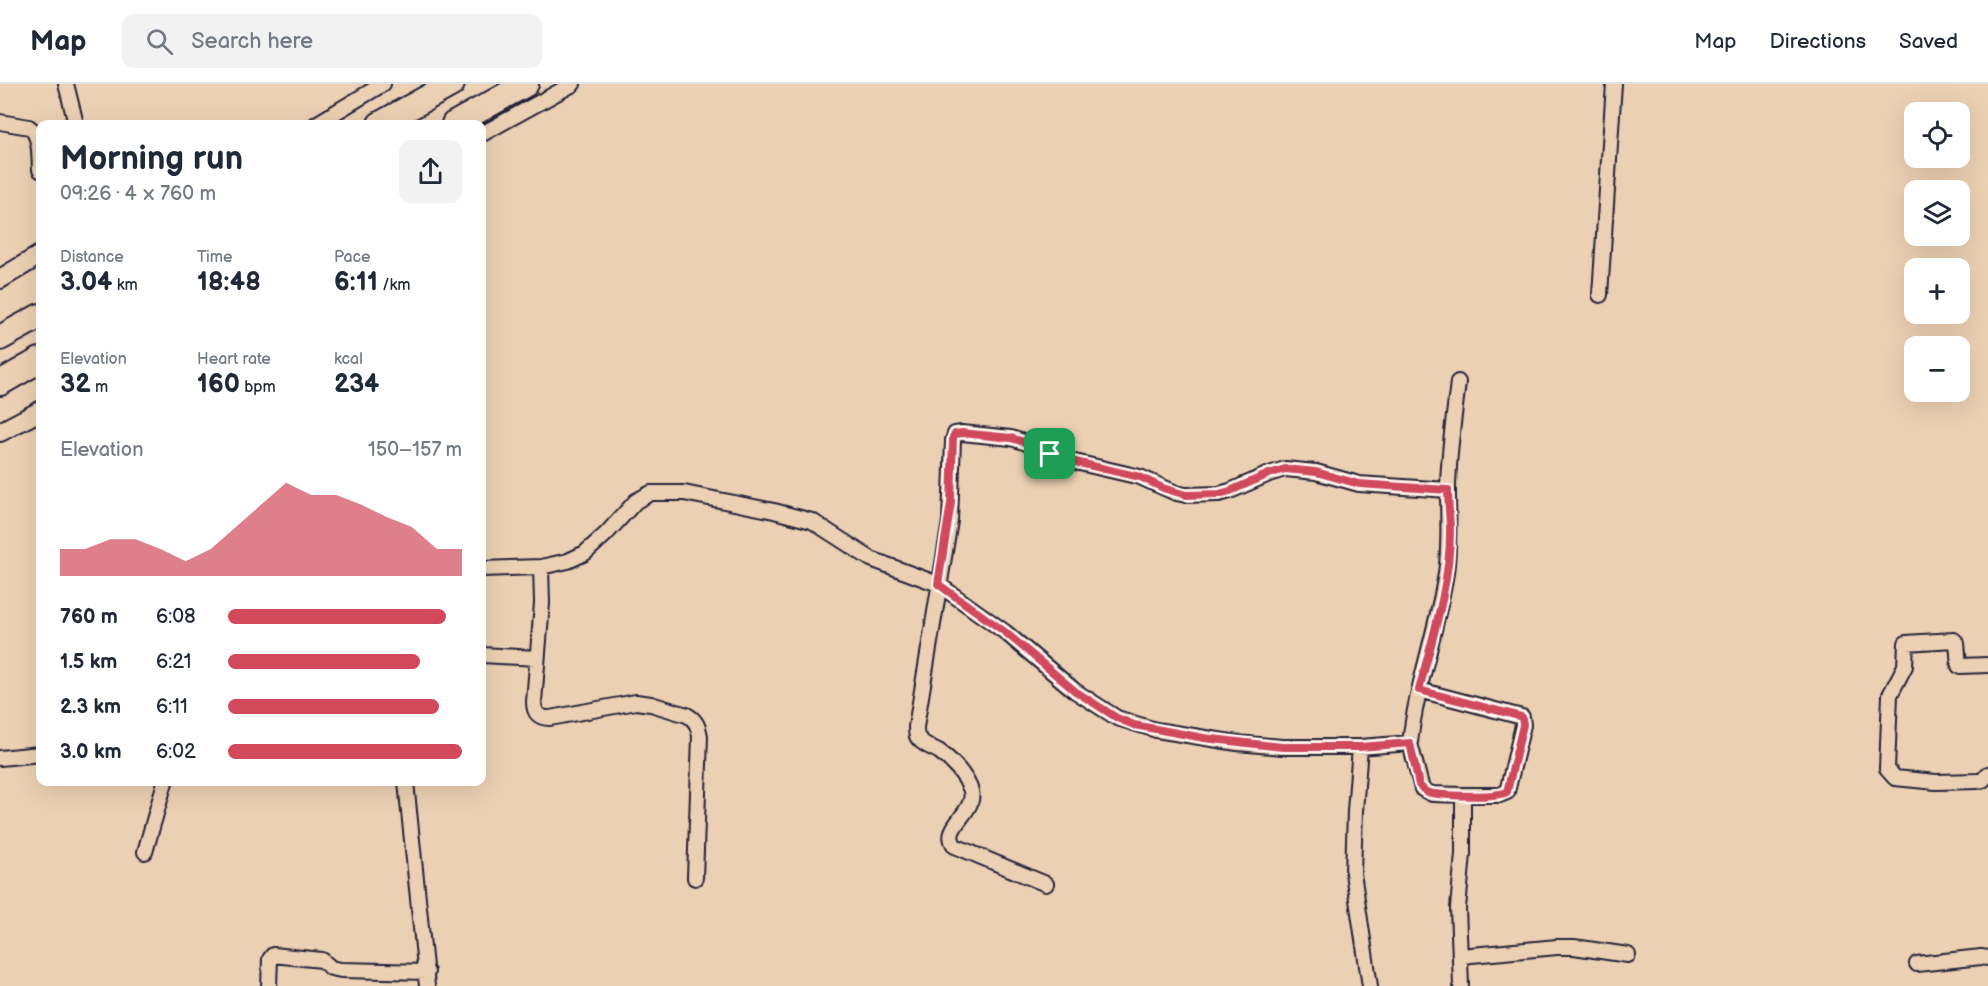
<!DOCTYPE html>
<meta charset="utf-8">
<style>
body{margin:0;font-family:"Balsamiq Sans",sans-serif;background:#f2f2f3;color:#1f2937;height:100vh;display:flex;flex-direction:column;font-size:22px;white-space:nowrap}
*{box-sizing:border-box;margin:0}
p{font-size:20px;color:#747a83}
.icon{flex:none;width:33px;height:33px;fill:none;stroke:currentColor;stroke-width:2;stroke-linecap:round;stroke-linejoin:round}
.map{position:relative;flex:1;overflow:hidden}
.details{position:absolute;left:36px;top:36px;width:450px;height:666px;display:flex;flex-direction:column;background:#fff;border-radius:12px;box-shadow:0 6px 24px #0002}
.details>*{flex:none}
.controls{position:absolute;left:1904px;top:18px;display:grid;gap:12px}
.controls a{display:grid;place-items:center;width:66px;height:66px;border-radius:12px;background:#fff;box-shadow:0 6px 24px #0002;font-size:30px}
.pin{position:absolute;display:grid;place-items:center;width:51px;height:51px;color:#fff;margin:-26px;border-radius:12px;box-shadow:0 3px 9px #0006}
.round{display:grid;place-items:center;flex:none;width:63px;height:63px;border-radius:12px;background:#f2f2f3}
.headline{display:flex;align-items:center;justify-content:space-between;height:102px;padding:0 24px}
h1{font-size:33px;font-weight:800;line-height:45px}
.metrics{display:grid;grid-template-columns:repeat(3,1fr);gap:9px;height:102px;padding:6px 24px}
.metrics div{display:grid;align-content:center}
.metrics b{font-size:26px;font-weight:800}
.metrics small{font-size:16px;font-weight:400}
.metrics p{font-size:16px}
.chart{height:168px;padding:12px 24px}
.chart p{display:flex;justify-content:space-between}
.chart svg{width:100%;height:108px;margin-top:6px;fill:#d1495b;opacity:.7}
ul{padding:0 24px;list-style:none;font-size:20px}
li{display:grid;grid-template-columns:96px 72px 1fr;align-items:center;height:45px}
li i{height:15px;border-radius:8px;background:#d1495b}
header{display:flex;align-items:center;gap:36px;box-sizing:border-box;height:84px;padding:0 30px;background:#fff;border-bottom:2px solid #e0e1e3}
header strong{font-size:28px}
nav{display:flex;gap:33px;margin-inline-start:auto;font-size:21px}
.search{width:420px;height:54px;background:#f2f2f3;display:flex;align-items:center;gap:15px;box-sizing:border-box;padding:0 21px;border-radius:12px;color:#747a83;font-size:22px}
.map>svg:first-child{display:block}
</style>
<header>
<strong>Map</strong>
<div class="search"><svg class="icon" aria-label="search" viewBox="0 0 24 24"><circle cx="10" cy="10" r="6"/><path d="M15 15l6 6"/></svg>Search here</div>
<nav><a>Map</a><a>Directions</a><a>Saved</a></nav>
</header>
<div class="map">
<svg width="1988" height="902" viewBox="0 0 1988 902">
<rect width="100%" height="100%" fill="#ecd0b3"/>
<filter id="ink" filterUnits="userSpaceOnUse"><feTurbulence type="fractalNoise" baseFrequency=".0167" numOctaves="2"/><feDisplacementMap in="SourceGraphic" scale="12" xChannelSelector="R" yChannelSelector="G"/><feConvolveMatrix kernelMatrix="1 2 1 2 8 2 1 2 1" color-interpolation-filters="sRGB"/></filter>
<g filter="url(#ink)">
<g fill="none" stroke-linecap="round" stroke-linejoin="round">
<defs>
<path id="street" d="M66,0L76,40
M0,38L29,43C41,51 39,72 40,86
M316,40L383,0
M482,50L573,0
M1600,211L1614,0
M541,483L542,519L534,618C534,629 539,634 550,634L636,618L651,620L687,631C696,636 698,642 700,652L695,794
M482,485L541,483L568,477L585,469L606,450L636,417L651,409H684L774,427L812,437L871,475L938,500L1005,548L1075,607L1117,634L1156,646L1237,659L1282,663H1360L1355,727L1353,789L1370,902
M482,571L537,574
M1988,581L1959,582L1957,559L1954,556L1906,559L1905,582L1890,611L1887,685L1895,694L1936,698L1978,697L1983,696L1988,690
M1419,606L1522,633L1523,641L1507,708L1500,711H1463
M1410,659L1422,705L1432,710L1463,711V770L1458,824L1461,902
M1360,663L1410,659C1416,602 1437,547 1446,489C1450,461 1448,435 1448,407C1448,371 1454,334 1458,298
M0,674L40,670
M406,698L427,902
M145,768L165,698
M1046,800L955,762C939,743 980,727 970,704C964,690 952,677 940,668C934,664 925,662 920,656C916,653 916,648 916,643L950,437L953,356L955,350L962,349L1011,354L1030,360L1058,374L1140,393L1176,409L1186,411L1219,410L1230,407L1269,390L1285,385L1316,388L1359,400L1448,406
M1461,872L1557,863H1574L1628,871
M1917,880L1981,873L1988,874
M269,902L270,875L273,871L322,876L331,884L341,886L427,888"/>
<path id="secondary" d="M0,195L40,171
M0,348L40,327"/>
<path id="highway" d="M380,40L452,0
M454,40L526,0
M0,254L40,232
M0,299L40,276"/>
</defs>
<use href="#street" stroke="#22223b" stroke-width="18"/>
<use href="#secondary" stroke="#22223b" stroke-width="22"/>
<use href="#highway" stroke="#22223b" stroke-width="28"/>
<use href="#street" stroke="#ecd0b3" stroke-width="14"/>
<use href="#secondary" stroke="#ecd0b3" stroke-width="18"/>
<use href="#highway" stroke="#ecd0b3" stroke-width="24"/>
</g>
</g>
<g fill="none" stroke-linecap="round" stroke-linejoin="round" filter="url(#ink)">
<defs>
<path id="route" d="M962,349L1011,354L1030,360L1058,374L1140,393L1163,404L1186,411L1219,410L1230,407L1269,390L1285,385L1316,388L1359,400L1448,406C1448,420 1450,434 1450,448C1450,501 1432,555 1419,606L1522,633L1523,641L1507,708C1494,714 1441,712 1426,708L1419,701L1410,659L1360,663H1282L1204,654L1134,641L1117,634L1075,607L1005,548L938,500L951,419L953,353L955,350Z"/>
</defs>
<use href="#route" stroke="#fff" stroke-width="12"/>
<use href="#route" stroke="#d1495b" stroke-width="8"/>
</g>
</svg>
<div class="controls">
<a><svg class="icon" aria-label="locate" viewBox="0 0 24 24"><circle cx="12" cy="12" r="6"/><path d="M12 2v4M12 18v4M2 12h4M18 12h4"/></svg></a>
<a><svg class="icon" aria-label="layers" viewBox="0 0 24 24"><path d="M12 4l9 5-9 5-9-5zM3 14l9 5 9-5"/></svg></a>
<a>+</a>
<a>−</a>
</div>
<div class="pin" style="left:1050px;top:370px;background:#1e9e55"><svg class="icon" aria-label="arrive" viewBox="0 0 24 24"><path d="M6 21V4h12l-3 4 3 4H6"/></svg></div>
<section class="details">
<div class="headline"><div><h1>Morning run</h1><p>09:26 · 4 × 760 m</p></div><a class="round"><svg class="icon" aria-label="share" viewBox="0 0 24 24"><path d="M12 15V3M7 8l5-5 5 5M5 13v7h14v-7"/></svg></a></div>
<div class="metrics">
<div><p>Distance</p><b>3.04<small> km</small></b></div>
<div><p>Time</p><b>18:48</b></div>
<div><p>Pace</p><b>6:11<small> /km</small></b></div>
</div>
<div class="metrics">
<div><p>Elevation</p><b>32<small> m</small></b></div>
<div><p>Heart rate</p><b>160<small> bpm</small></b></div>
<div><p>kcal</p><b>234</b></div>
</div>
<div class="chart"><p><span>Elevation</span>150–157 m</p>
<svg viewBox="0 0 160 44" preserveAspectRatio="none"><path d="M0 44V33L10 33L20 29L30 29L40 33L50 38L60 33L70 24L80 15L90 6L100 11L110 11L120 15L130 20L140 24L150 33L160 33V44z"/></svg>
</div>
<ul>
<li><b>760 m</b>6:08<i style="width:93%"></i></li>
<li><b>1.5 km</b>6:21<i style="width:82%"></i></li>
<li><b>2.3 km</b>6:11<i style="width:90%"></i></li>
<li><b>3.0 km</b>6:02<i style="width:100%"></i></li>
</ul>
</section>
</div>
